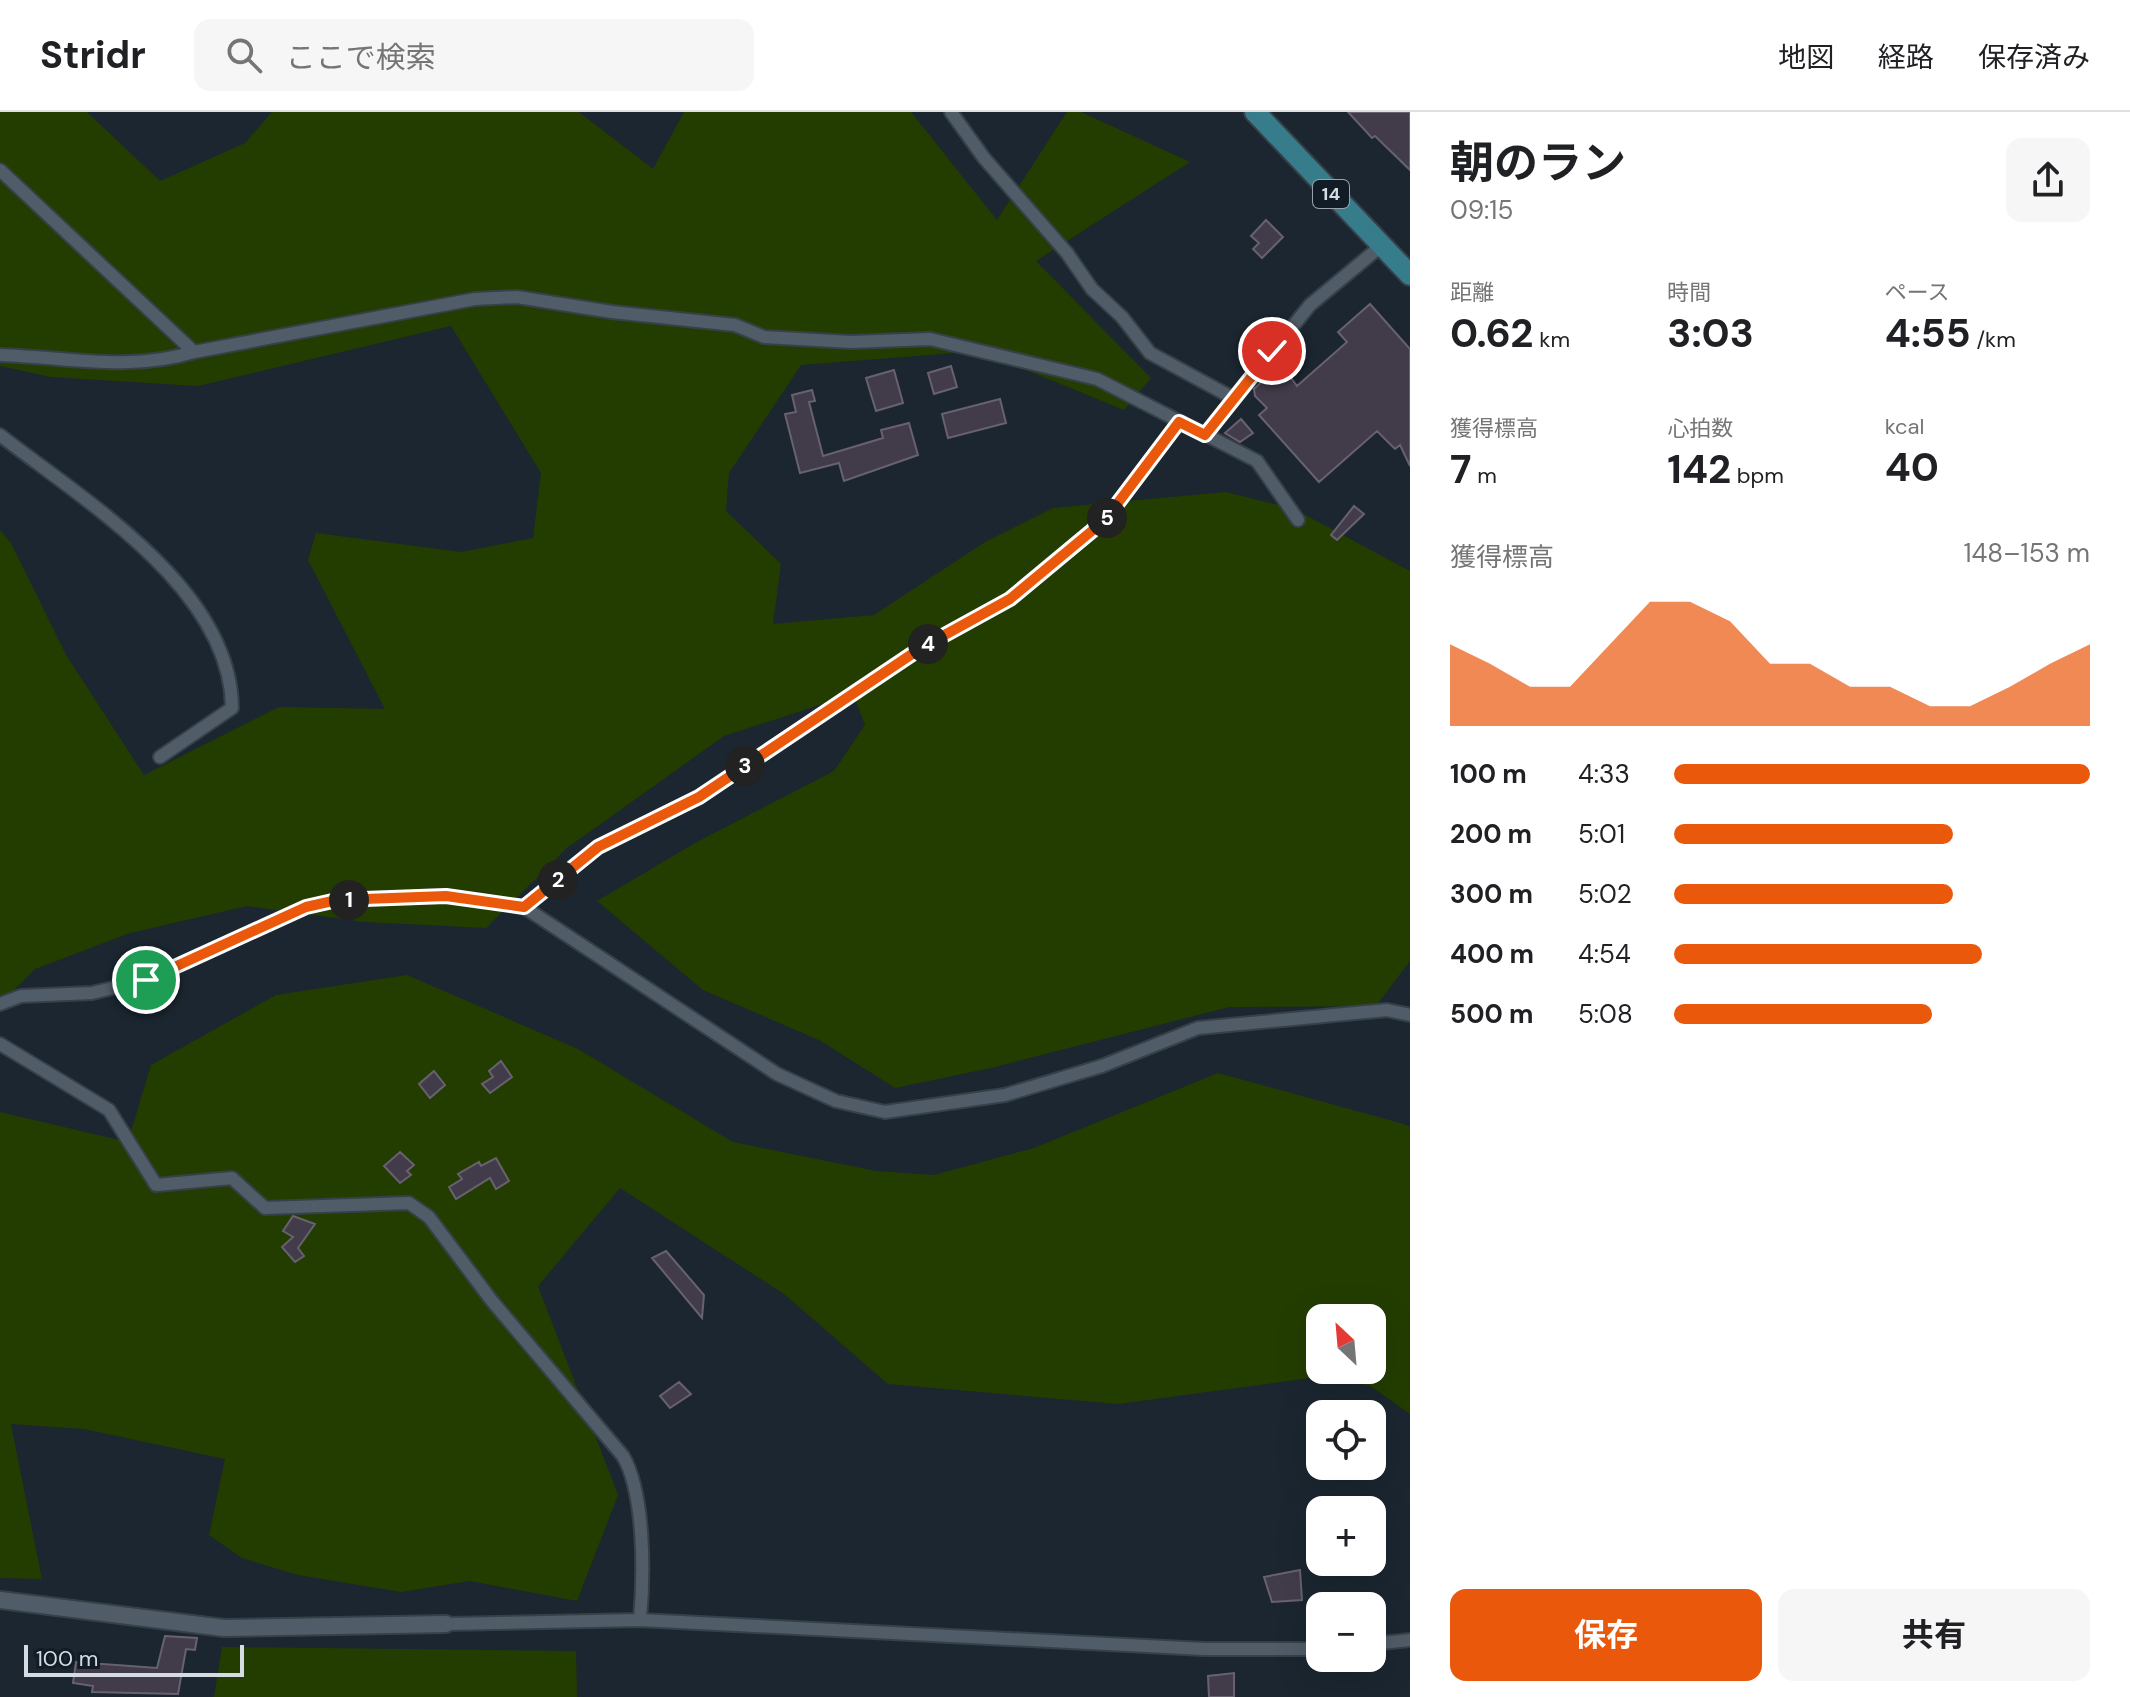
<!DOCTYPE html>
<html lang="ja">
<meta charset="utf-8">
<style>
body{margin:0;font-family:"DM Sans","Noto Sans JP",sans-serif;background:#f6f6f6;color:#202124;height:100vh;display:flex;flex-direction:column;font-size:30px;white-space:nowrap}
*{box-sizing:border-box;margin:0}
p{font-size:26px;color:#757577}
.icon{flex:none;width:44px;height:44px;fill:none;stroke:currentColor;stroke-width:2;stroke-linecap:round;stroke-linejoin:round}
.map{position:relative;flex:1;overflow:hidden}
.panel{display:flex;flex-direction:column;background:#fff;width:720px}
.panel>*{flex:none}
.needle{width:52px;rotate:334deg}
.tools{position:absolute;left:1306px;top:1192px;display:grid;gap:16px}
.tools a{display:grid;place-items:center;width:80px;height:80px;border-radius:16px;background:#fff;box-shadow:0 8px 32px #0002;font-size:40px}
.scale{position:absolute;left:24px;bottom:20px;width:220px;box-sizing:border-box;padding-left:8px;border:4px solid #d4dbe2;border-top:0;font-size:22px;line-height:28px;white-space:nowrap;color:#d4dbe2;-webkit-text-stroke:6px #121c26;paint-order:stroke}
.pin{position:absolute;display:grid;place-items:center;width:68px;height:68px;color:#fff;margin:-34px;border:4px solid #fff;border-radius:50%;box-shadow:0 2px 8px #0007}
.km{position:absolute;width:40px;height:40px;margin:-20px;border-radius:50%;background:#222;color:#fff;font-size:22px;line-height:40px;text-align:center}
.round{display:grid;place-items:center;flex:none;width:84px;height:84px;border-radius:16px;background:#f6f6f6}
.head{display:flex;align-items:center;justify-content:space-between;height:136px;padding:0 40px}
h1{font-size:44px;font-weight:700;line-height:60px}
.metrics{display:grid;grid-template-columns:repeat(3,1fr);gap:12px;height:136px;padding:8px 40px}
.metrics div{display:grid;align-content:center}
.metrics b{font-size:40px;font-weight:700}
.metrics small{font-size:22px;font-weight:400}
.metrics p{font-size:22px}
.chart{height:224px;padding:16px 40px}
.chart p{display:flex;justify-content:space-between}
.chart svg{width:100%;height:144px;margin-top:8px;fill:#ea580c;opacity:.7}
.button{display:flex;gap:16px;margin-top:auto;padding:16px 40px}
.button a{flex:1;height:92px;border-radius:16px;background:#ea580c;color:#fff;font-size:32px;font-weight:700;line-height:92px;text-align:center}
.button a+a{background:#f6f6f6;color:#202124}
ul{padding:0 40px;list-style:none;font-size:26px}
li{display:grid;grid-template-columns:128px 96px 1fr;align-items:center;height:60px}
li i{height:20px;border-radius:10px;background:#ea580c}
header{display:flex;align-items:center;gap:48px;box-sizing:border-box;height:112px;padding:0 40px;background:#fff;border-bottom:2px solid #e0e0e0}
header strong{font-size:38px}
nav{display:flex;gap:44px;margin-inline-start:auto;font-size:28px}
.search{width:560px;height:72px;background:#f6f6f6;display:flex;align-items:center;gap:20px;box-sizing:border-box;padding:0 28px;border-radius:16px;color:#757577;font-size:30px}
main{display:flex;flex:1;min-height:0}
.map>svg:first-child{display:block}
</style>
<header>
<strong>Stridr</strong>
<div class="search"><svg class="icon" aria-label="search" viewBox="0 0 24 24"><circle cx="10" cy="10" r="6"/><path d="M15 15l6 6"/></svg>ここで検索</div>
<nav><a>地図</a><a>経路</a><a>保存済み</a></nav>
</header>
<main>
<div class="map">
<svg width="1410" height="1585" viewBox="0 0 1410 1585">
<rect width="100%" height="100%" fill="#1b2630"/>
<path fill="#233d00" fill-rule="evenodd" d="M0,0H87L160,69L245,31L272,0H579L653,57L684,0H911L997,108L1067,0H1081L1190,50L1036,149L1151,266L1124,298L980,239L801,253L729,361L726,399L781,452L773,512L874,503L985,430L1053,396L1226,380L1294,397L1410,459V849L1376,894L1229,895L991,956L895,976L821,929L703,878L597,789L695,731L834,659L865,613L853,582L724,624L567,736L486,816L365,810L247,794L130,821L35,857L0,892V418L11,431L66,543L144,663L279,595L385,597L308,448L316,421L461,440L533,426L541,361L451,214L198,274L51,265L0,254Z
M407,863L578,937L733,1030L876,1059L934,1063L1034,1036L1218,961L1404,1012L1410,1015V1302L1369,1273L1310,1266L1118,1292L888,1272L784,1182L620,1076L538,1174L618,1383L577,1489L470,1469L401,1480L298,1463L242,1446L209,1423L225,1347L84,1317L11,1312L42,1467L0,1466V1000L128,1030L151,953L276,883ZM1320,1206H1372V1258H1320Z
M222,1535L576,1539L577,1585H214Z"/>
<path fill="#423c4a" stroke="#676170" stroke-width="2" d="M1348,0H1410V58L1375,24L1372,26Z
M1266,108L1283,125L1262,146L1253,137L1259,131L1251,124Z
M1370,192L1410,237V354L1400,333L1395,337L1377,319L1319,370L1259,303L1267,296L1255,284L1254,277L1281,252L1297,274L1347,230L1338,220Z
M951,254L957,275L934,282L928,261Z
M894,258L903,291L876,299L866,266Z
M812,278L815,289L809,290L823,344L883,326L881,318L909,311L918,343L844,369L839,351L800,361L785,302L796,300L792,283Z
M1000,287L1006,311L948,326L942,302Z
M1241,307L1253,321L1240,330L1225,321Z
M1354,394L1364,402L1337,428L1331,423Z
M501,949L512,965L490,981L482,972L493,965L489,959Z
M434,959L445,973L430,986L419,972Z
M400,1040L414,1053L407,1059L411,1063L400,1071L384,1054Z
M496,1046L509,1069L496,1077L490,1066L456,1087L449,1075L462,1067L458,1062L479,1050L481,1054Z
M293,1104L315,1112L298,1136L304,1144L295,1150L282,1135L293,1125L283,1119Z
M666,1139L704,1183L702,1206L652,1146Z
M679,1270L691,1282L670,1296L660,1284Z
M1300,1458L1302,1488L1272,1490L1264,1465Z
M165,1524L197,1526L195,1538L186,1537L178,1582L92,1580L93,1574L73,1571L76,1550L157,1556Z
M1234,1561V1585H1209L1208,1564Z"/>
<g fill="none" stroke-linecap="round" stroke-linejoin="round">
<defs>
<path id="minor" d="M951,0L984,46L1067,141L1092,177L1122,205L1150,241L1233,286
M0,58L194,240L475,187L517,185L612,200L735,213L764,225L851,230L930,227L1097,267L1257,349L1298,408
M0,243C65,245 129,260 194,240
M0,323C84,389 231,476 232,596L160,645
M1205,323L1310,193L1381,134
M524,795L598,735L699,685L921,536L1010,487L1105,408L1179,310
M0,892L21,884L92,881L146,868L306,795L337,788L446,784L524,795L777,962L836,989L885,1000L1005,983L1102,954L1198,916L1387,898L1410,903
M0,932L109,998L156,1073L232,1066L265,1096L409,1091L429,1105L492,1189L623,1344C645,1382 644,1463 640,1508
M446,1512L640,1508L1204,1537H1320
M1372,1532L1410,1528"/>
<path id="tertiary" d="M0,1488L224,1516L446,1512"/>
<path id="primary" d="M1255,0L1410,163"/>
</defs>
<use href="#minor" stroke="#374048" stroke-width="16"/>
<use href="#tertiary" stroke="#374048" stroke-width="20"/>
<use href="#primary" stroke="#374048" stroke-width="24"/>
<use href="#minor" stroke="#505c68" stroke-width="12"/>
<use href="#tertiary" stroke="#505c68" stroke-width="16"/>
<use href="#primary" stroke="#367c8a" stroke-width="20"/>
</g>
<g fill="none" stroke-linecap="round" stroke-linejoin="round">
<defs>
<path id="route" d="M146,868L306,795L337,788L446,784L524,795L598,735L699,685L921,536L1010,487L1105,408L1179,310L1205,323L1272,239"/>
</defs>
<use href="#route" stroke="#fff" stroke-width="16"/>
<use href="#route" stroke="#ea580c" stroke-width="10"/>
</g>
<g text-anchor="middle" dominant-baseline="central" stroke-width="7" stroke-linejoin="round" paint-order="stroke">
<rect fill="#121c26" stroke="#9aa2aa" stroke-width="2" x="1313" y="68" width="36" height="28" rx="6"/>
<g font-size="18" font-weight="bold" fill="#d4dbe2">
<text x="1331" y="82">14</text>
</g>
</g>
</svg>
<div class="tools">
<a><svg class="needle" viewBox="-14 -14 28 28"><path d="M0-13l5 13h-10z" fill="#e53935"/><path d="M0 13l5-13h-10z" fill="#757577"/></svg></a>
<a><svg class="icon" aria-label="locate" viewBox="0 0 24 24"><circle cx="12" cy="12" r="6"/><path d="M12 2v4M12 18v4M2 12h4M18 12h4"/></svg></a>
<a>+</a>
<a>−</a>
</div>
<div class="scale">100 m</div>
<div class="pin" style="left:146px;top:868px;background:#1e9e55"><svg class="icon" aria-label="arrive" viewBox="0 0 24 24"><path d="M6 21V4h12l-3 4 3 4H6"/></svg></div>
<div class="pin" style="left:1272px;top:239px;background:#d93025"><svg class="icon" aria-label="check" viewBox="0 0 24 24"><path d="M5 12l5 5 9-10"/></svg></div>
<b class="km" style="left:349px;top:788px">1</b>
<b class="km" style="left:558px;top:768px">2</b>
<b class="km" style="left:745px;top:654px">3</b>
<b class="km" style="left:928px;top:532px">4</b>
<b class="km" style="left:1107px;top:406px">5</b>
</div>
<section class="panel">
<div class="head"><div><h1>朝のラン</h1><p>09:15</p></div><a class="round"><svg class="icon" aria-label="share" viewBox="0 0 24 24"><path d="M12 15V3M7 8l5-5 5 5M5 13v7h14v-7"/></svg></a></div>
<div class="metrics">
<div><p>距離</p><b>0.62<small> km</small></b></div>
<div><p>時間</p><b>3:03</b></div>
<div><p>ペース</p><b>4:55<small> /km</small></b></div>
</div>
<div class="metrics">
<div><p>獲得標高</p><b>7<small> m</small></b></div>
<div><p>心拍数</p><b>142<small> bpm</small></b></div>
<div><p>kcal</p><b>40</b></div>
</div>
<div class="chart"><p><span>獲得標高</span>148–153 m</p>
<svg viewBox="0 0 160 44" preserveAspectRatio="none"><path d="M0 44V19L10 25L20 32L30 32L40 19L50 6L60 6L70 12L80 25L90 25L100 32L110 32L120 38L130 38L140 32L150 25L160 19V44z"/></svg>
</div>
<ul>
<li><b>100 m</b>4:33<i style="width:100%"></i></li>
<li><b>200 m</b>5:01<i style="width:67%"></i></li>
<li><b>300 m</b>5:02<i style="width:67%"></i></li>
<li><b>400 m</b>4:54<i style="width:74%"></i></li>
<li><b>500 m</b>5:08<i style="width:62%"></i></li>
</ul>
<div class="button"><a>保存</a><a>共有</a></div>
</section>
</main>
